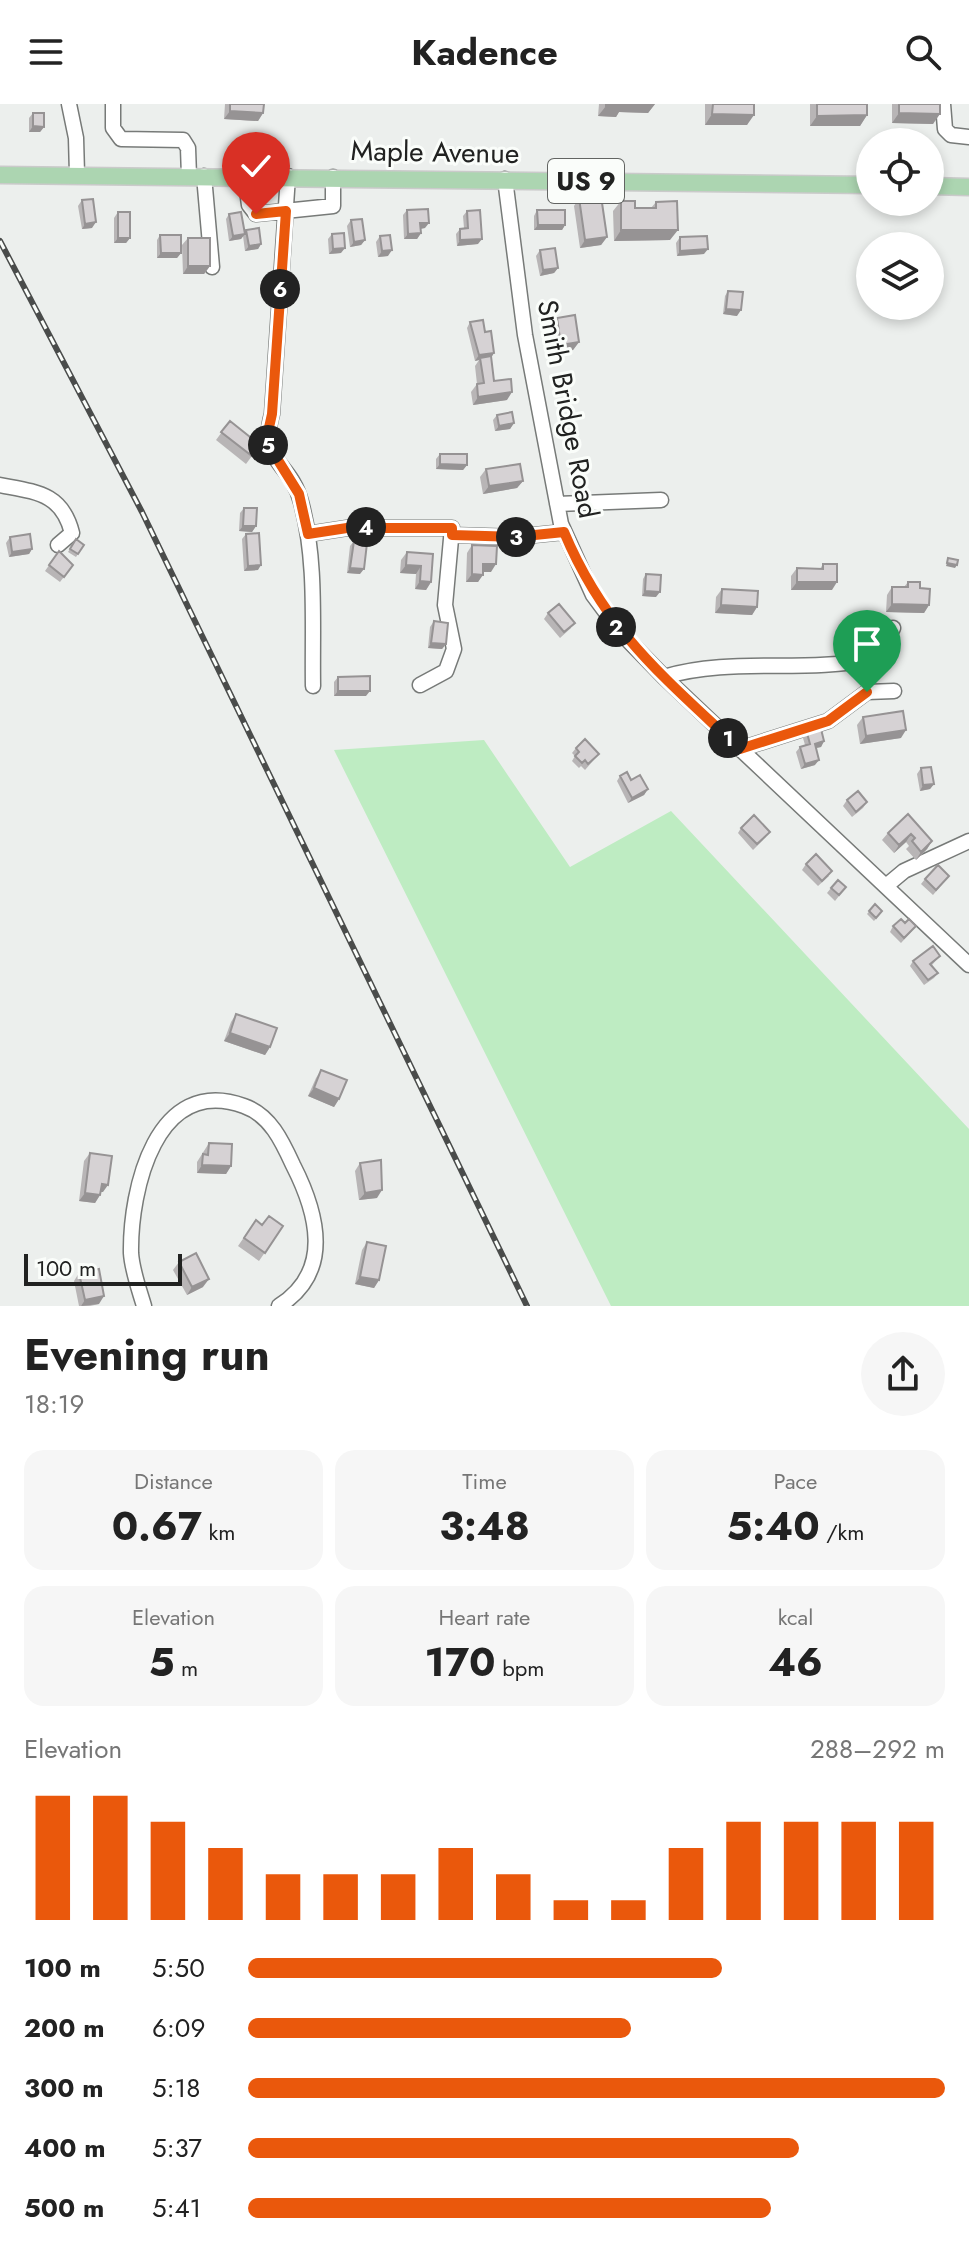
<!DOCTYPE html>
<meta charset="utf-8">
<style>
body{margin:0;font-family:Jost,sans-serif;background:#f6f6f6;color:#222;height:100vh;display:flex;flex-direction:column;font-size:30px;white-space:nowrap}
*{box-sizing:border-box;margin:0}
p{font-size:26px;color:#767676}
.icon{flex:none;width:44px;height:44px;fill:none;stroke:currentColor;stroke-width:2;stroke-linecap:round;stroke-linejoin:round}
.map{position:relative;height:1202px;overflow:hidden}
.sheet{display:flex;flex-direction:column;background:#fff;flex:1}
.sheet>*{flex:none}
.fabs{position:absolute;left:856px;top:24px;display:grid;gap:16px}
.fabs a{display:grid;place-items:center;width:88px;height:88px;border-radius:50%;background:#fff;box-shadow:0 4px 12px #0003;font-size:40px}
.scale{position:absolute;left:24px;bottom:20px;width:158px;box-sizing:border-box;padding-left:8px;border:4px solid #212221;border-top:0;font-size:22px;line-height:28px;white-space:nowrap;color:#212221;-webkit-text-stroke:6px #fafdfa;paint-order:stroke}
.pin{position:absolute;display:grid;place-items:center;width:68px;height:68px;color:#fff;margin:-82px -34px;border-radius:50% 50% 50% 0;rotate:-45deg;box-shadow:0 0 8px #0007}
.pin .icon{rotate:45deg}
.km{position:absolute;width:40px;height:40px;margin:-20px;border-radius:50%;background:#222;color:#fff;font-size:22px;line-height:40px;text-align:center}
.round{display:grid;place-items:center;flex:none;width:84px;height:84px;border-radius:42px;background:#f6f6f6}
.overview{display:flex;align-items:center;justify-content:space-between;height:136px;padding:0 24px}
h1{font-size:44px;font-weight:700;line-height:60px}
.metrics{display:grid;grid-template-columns:repeat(3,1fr);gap:12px;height:136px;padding:8px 24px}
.metrics div{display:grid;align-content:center;border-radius:20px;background:#f6f6f6;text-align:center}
.metrics b{font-size:40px;font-weight:700}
.metrics small{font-size:22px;font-weight:400}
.metrics p{font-size:22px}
.chart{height:224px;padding:16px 24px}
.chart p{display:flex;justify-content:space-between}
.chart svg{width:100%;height:144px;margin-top:8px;stroke:#ea580c;stroke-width:6}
ul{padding:0 24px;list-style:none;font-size:26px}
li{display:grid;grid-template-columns:128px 96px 1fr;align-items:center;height:60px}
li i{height:20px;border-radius:10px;background:#ea580c}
header{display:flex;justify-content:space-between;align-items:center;height:104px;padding:0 24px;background:#fff;font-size:36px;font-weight:700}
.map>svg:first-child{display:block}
</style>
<header><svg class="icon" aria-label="menu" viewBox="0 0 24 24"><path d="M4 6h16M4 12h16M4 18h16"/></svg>Kadence<svg class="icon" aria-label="search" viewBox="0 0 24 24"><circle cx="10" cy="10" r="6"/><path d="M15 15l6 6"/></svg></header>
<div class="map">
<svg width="969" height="1202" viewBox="0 0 969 1202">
<rect width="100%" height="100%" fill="#ecefed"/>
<path fill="#beecc2" d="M484,636L570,763L671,707L969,1025V1202H611L334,646Z"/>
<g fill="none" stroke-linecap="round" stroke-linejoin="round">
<defs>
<path id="minor" d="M69,0L76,34L77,70
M113,0V24L121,35L183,36L188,44L189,72
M943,0L945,25L951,31L969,33
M204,72L212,163
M245,72L249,101L256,110L333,102V73
M288,72L272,310C258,359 290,356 301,398C317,457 312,521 313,582
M505,75L525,231L561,420L593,491L622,530L664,573L969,861
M0,381C36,388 62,389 72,429L58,441
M557,400L661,396
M308,430L347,424H452L445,501L454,545L446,567L420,581
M452,431L515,433L564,428
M664,573C730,553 804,569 872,555L879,549L893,524
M740,645L828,617L867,588L894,587
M886,782L904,767L969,737
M144,1202C139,1185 132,1166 131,1149C130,1086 156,970 244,1002C270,1011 282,1037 293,1061C317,1108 334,1167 279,1202"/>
<path id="major" d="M0,71L870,81
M930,82L969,83"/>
</defs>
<use href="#minor" stroke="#777a78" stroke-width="17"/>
<use href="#major" stroke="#cacaca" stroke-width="19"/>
<use href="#minor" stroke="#fff" stroke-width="14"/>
<use href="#major" stroke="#acd5b1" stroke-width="16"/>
<defs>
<path id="rail" d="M0,137L142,408L527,1202"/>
</defs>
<use href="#rail" stroke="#4a4c4b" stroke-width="6"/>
<use href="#rail" stroke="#fafdfa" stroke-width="3" stroke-dasharray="9" stroke-linecap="butt"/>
</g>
<path fill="#b8b5b6" d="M225,0H264L263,9L258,17L224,15Z
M599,0H655L648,9L619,8L616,13L598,12Z
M705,0H754L747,21H705Z
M810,0H867V11L860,22H810Z
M892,0H940L933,20L892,19Z
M33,9L44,23L40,28H29V14Z
M579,94L607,133L601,141L580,144L574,102Z
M82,96L92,124L82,125L78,102Z
M621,97L635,104H651L656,98L670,136L614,137L613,107Z
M407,106L425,124L421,125V129L417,135H404L403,111Z
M537,106L565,121L562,126H534V112Z
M467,107L478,140L457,142L456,130L460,125L464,124L463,112Z
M118,108L130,134L126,139H114V114Z
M229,110L244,129L246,126L261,140L258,145L245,147L243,132L241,135L229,137L226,115Z
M351,116L365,136L361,141L350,143L347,122Z
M332,130L341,149L329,150L328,135Z
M160,131L181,149L177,154H157V136Z
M380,132L388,152L378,153L376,138Z
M680,133L704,150L677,152L676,139Z
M188,134L210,162L204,170H183L182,141Z
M540,146L558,164L554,169L540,172L536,152Z
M728,187L737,212L723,210L725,192Z
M557,214L579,238L573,246L555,249L551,221Z
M470,218L485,228L494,249L491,253L494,277L507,296L473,301L471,288L477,280L475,262L479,256L475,257L467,224Z
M497,311L514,319L510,325L495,327L493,316Z
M230,317L260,341L246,360L216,336Z
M440,350L467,361L463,366L436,365V355Z
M486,365L523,377L517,384L483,390L480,373Z
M244,404L256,422L252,428L239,427L240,409Z
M246,430L258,466L244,467L242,435Z
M10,433L32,445L29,450L9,453L6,439Z
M76,435L84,441L76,453L68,448Z
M354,437L360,470L347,469L350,442Z
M472,441L491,468H483L478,478H466L467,449Z
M59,447L73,461L60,478L45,467Z
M407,448L433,450L431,478L426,486L415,485L416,470L400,469L401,456Z
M823,460L832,486H791V472L797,464L820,465Z
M646,470L656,493L642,492L643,475Z
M908,478L929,501L924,509L886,508L887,491L892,483H904Z
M722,485L757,503L752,511L715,509L716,493Z
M548,509L571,524L560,534L544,515Z
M434,517L446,540L442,545L428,544L430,523Z
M338,573L366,592H334V578Z
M863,613L901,634L860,640L857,621Z
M807,629L824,637L821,643L816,644L815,661L801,665L796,648L800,643L805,641L803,634Z
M576,644L599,650L585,666L581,662L579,664L572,657L575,652L572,649Z
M921,664L934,680L930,685L920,687L917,670Z
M620,672L648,685L644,691L628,699L617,677Z
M847,696L867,698L863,704L852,713L843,702Z
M908,710L932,737L927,745L916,756L906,745L909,742L906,738L894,749L882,736L888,729Z
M741,724L766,733L753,746L738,729Z
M806,760L829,772L818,782L802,766Z
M949,772L933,791L921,780L925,775Z
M846,783L835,797L827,789L831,784Z
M875,800L882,807L874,817L867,810Z
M893,822L912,827L901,839L890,828Z
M940,852L932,861L938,869L934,874L924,881L910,862L913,857Z
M236,910L270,943L265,951L224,937L231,918Z
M321,966L339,995L334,1003L308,992L316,974Z
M209,1039L231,1062L226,1070L197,1069V1058Z
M90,1049L103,1088H100V1091L95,1099L79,1097L84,1057Z
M360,1059L377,1094L359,1096L355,1067Z
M256,1116L262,1121L283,1122L259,1157L238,1142Z
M367,1138L379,1176L374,1184L355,1180L362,1146Z
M179,1158L203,1183L187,1191L173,1166Z
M79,1169L99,1200L90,1202H79L74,1177Z"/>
<path fill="#969394" d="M622,0H655L648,9L619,8L616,13L598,12L606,2Z
M230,7L263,9L258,17L224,15Z
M899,9L940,10L933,20L892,19Z
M712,10L754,11L747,21H705Z
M867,11L860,22H810L817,12Z
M33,22L44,23L40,28H29Z
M96,118L92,124L82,125L85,120Z
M420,119H429L425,124L417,125Z
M538,121H565L562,126H534Z
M621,126H678L670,136L614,137Z
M421,129L417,135H404L408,130Z
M245,130L241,135L229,137L233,132Z
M607,133L601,141L580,144L585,136Z
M118,134H130L126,139H114Z
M482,135L478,140L457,142L460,136Z
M365,136L361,141L350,143L354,138Z
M261,140L258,145L245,147L249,142Z
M345,144L341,149L329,150L333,145Z
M708,145L704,150L677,152L680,147Z
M392,146L388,152L378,153L382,147Z
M161,149H181L177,154H157Z
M188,162H210L204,170H183Z
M558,164L554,169L540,172L543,166Z
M726,205L741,206L737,212L723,210Z
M579,238L573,246L555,249L561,241Z
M494,249L491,254H480L479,256L475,257L479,251Z
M512,288L507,296L473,301L478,293Z
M514,319L510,325L495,327L499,322Z
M440,360L467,361L463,366L436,365Z
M523,377L517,384L483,390L489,382Z
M243,422H256L252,428L239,427Z
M32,445L29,450L9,453L12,448Z
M947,459L957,461L955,464L946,462Z
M483,460H496L491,468H478Z
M261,461L258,466L244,467L248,462Z
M406,461L421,462L416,470L400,469Z
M350,464L364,465L360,470L347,469Z
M472,470L483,471L478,478H466Z
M420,477L431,478L426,486L415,485Z
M797,478H837L832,486H791Z
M645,487L660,488L656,493L642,492Z
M892,500L929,501L924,509L886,508Z
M721,501L757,503L752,511L715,509Z
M431,539L446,540L442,545L428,544Z
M338,587H370L366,592H334Z
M906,626L901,634L860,640L866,632Z
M824,637L821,643L811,645L815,640Z
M819,656L815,661L801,665L805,660Z
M934,680L930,685L920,687L923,681Z
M648,685L644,691L628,699L632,694Z
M911,730L906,738L894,749L899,741Z
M932,737L927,745L916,756L921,748Z
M230,929L270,943L265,951L224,937Z
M314,984L339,995L334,1003L308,992Z
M202,1061L231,1062L226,1070L197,1069Z
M102,1080L108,1081L103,1088H96Z
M382,1086L377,1094L359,1096L365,1089Z
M85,1089L100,1091L95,1099L79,1097Z
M360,1173L379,1176L374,1184L355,1180Z
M209,1175L203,1183L187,1191L192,1183Z
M104,1192L99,1200L81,1202L85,1196Z"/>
<path fill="#d6d2d4" stroke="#969394" stroke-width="2" d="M230,0H264L263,9L230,7Z
M606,0H623V2H606Z
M713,0H754V11L712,10Z
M817,0H867V11L817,12Z
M899,0H940V10L899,9Z
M33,9H44V23L33,22Z
M601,92L607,133L585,136L579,94Z
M93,95L96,118L85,120L82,96Z
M621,97H635V104H656V98L677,97L678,126H621Z
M428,105L429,119H420L421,129L408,130L407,106Z
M480,106L482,135L460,136V125L468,124L467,107Z
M537,106H565V121H538Z
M118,108H130V134H118Z
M241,108L245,130L233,132L229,110Z
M362,115L365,136L354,138L351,116Z
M259,124L261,140L249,142L246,126Z
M344,129L345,144L333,145L332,130Z
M160,131H181V149H161Z
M390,131L392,146L382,147L380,132Z
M707,132L708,145L680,147V133Z
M188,134H210V162H188Z
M555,144L558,164L543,166L540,146Z
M728,187L743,188L741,206L726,205Z
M575,211L579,238L561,241L557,214Z
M483,216L485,228L491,227L494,249L479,251L470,218Z
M491,252L494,277L511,275L512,288L478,293L477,280L484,279L480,254Z
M512,308L514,319L499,322L497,311Z
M230,317L260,341L252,352L221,328Z
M440,350H467V361L440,360Z
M520,360L523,377L489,382L486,365Z
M244,404H257L256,422H243Z
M259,429L261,461L248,462L246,430Z
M30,430L32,445L12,448L10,433Z
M76,435L84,441L78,450L70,445Z
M354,437L367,439L364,465L350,464Z
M472,441L497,442L496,460H483V471L472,470Z
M59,447L73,461L64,473L49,461Z
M407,448L433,450L431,478L420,477L421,462L406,461Z
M948,454L958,456L957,461L947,459Z
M823,460H837V478H797V464L823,465Z
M646,470L661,471L660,488L645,487Z
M908,478H920V484L930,485L929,501L892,500V483H908Z
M722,485L758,487L757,503L721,501Z
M559,500L575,519L564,528L548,509Z
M434,517L448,519L446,540L431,539Z
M370,572V587H338V573Z
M903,607L906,626L866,632L863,613Z
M821,625L824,637L815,640L819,656L805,660L800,643L810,640L807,629Z
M585,635L599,650L588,660L585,656L582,659L575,652L579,648L576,644Z
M931,663L934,680L923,681L921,664Z
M627,668L631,676L640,671L648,685L632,694L620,672Z
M858,687L867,698L856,708L847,696Z
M908,710L932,737L921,748L912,737L915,734L911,730L899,741L888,729Z
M754,711L770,728L757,740L741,724Z
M816,750L832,767L822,777L806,760Z
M938,761L949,772L936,786L925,775Z
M838,776L846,783L839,791L831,784Z
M875,800L882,807L876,814L869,807Z
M901,815L905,819L909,815L916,822L904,834L893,822Z
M933,842L940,852L930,860L938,869L928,876L913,857Z
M236,910L277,924L270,943L230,929Z
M321,966L347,976L339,995L314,984Z
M209,1039L232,1040L231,1062L202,1061L203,1050L208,1051Z
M90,1049L112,1052L108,1081L102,1080L100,1091L85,1089Z
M381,1056L382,1086L365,1089L360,1059Z
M269,1112L283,1122L265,1149L244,1134L256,1116L262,1121Z
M367,1138L386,1142L379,1176L360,1173Z
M196,1149L209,1175L192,1183L179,1158Z
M99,1165L104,1192L85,1196L79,1169Z"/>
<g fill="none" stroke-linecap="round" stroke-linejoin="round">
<defs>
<path id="route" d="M256,110L286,107L272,310L266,337L299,390L308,430L347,424H452V431L515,433L564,428C606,528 664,573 740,645L828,617L867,588"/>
</defs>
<use href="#route" stroke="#fff" stroke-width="16"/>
<use href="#route" stroke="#ea580c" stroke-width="10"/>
</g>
<g text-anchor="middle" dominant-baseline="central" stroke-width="6" stroke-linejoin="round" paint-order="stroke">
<rect fill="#fafdfa" stroke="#626462" stroke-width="2" x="548" y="55" width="76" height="44" rx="6"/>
<g font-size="26" font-weight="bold" fill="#212221">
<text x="586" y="77">US 9</text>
</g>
<g font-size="28" fill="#212221" stroke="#fafdfa">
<text transform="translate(435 48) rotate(1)">Maple Avenue</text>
<text transform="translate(568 305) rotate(79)">Smith Bridge Road</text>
</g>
</g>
</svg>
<div class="fabs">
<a><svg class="icon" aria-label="locate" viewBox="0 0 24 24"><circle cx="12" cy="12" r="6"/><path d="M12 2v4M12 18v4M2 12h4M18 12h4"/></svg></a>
<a><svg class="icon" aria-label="layers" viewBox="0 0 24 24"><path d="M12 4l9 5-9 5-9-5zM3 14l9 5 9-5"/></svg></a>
</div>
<div class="scale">100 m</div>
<div class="pin" style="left:867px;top:588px;background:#1e9e55"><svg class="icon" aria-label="arrive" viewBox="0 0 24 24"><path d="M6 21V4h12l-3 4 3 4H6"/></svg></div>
<div class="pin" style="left:256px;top:110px;background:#d93025"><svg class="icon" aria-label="check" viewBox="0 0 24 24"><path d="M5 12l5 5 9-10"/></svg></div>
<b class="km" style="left:728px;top:634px">1</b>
<b class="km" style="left:616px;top:523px">2</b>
<b class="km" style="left:516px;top:433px">3</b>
<b class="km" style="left:366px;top:423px">4</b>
<b class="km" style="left:268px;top:341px">5</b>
<b class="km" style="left:280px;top:185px">6</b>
</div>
<section class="sheet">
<div class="overview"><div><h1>Evening run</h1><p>18:19</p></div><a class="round"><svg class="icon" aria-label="share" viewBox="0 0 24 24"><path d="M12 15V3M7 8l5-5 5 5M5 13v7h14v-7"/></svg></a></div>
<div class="metrics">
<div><p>Distance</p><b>0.67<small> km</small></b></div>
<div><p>Time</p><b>3:48</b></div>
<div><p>Pace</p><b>5:40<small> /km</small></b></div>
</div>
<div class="metrics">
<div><p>Elevation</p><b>5<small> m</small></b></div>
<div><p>Heart rate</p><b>170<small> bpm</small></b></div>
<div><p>kcal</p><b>46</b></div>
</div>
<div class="chart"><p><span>Elevation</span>288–292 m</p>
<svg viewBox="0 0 160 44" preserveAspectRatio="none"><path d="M5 44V6M15 44V6M25 44V14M35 44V22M45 44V30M55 44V30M65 44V30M75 44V22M85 44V30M95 44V38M105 44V38M115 44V22M125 44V14M135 44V14M145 44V14M155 44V14"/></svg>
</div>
<ul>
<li><b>100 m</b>5:50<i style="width:68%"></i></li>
<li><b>200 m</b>6:09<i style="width:55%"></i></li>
<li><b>300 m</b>5:18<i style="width:100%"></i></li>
<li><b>400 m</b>5:37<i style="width:79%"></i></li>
<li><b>500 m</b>5:41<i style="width:75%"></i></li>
</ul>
</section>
